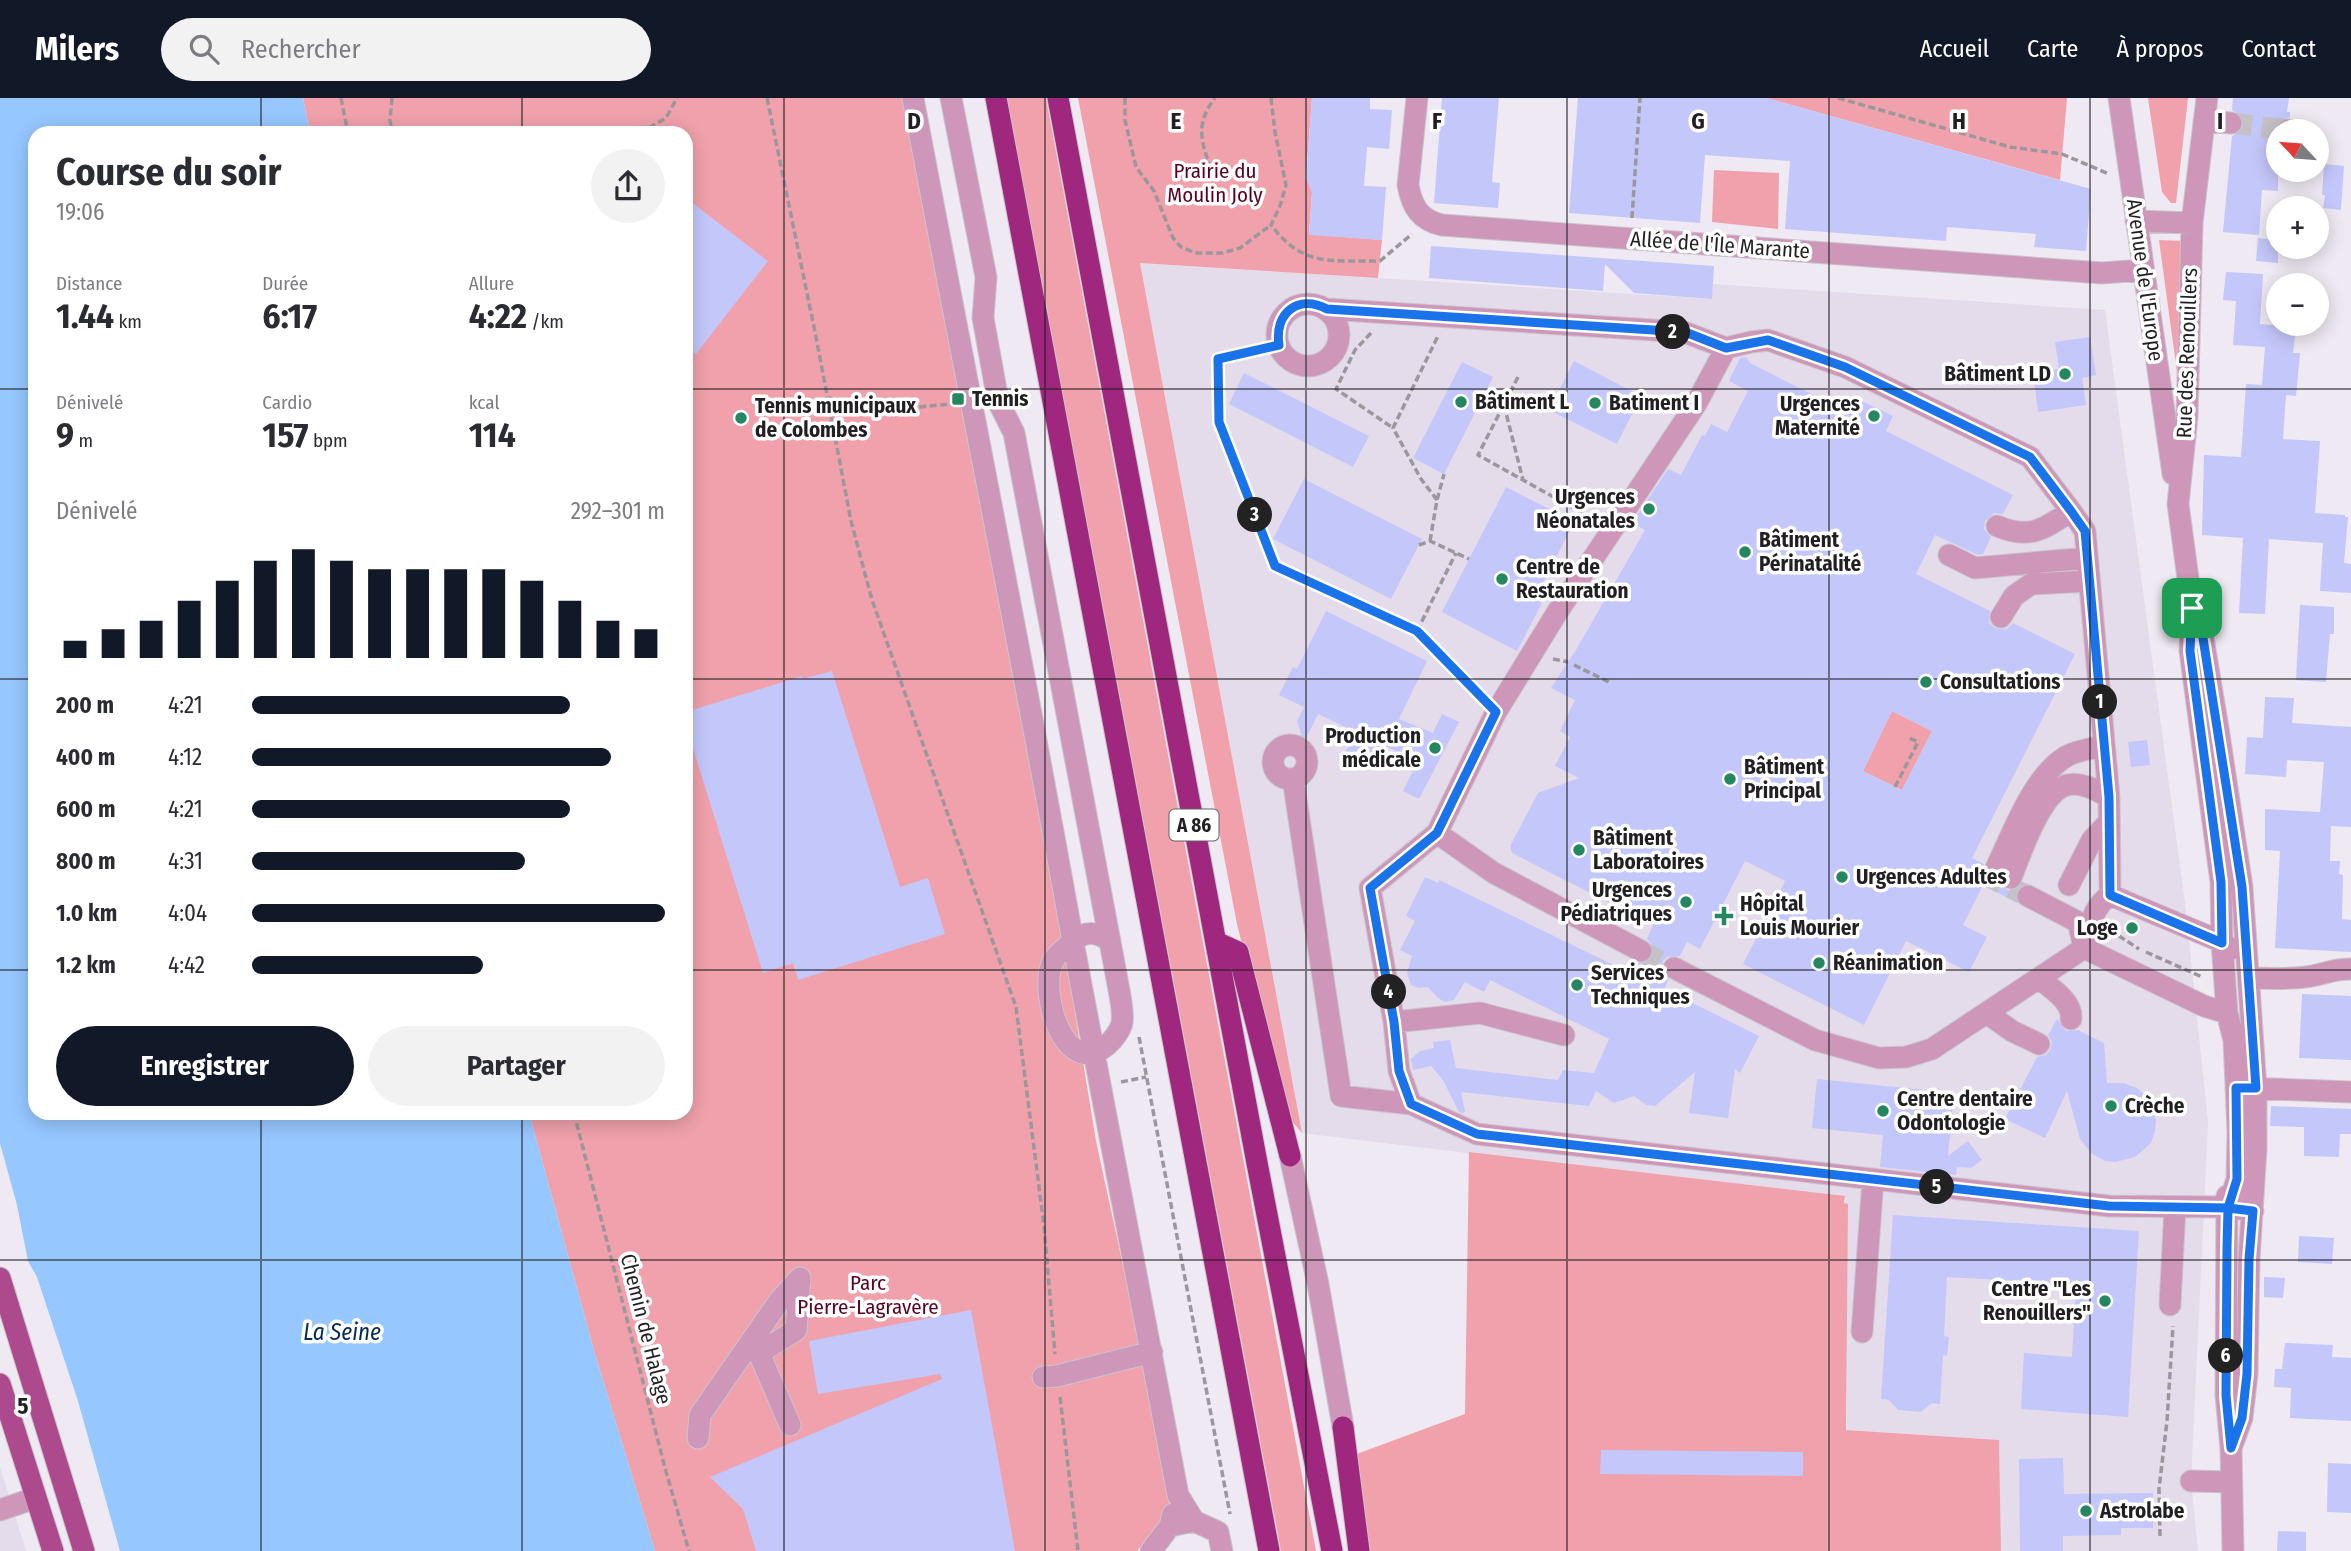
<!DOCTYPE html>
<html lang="fr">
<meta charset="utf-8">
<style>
body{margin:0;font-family:"Fira Sans Condensed",sans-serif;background:#f2f2f3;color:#2b2b33;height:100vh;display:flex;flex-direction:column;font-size:26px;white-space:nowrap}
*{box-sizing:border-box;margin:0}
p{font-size:23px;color:#7c7c81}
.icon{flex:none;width:38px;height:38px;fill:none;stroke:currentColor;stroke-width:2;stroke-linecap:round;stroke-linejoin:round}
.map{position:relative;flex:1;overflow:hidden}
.side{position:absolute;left:28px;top:28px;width:665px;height:994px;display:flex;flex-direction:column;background:#fff;border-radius:21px;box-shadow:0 4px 18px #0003}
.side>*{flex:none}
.needle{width:46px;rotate:296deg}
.controls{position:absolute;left:2266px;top:21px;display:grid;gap:14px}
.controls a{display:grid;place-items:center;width:63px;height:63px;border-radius:50%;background:#fff;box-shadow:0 4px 18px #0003;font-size:35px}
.pin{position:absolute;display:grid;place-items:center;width:60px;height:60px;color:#fff;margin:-30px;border-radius:14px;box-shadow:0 4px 10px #0006}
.km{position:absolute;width:35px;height:35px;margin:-18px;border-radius:50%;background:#222;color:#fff;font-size:19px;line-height:35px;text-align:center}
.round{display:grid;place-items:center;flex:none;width:74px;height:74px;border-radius:37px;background:#f2f2f3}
.headline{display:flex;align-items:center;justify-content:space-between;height:119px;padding:0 28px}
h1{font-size:38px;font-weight:700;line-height:52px}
.metrics{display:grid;grid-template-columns:repeat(3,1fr);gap:10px;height:119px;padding:7px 28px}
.metrics div{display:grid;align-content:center}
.metrics b{font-size:35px;font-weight:700}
.metrics small{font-size:19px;font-weight:400}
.metrics p{font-size:19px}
.chart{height:196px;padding:14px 28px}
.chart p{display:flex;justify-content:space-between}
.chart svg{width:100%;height:126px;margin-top:7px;stroke:#111827;stroke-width:6}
.primary-button{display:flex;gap:14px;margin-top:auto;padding:14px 28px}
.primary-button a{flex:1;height:80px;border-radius:42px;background:#111827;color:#fff;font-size:28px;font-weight:700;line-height:80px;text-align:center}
.primary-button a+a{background:#f2f2f3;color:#2b2b33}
ul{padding:0 28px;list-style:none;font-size:23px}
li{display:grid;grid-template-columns:112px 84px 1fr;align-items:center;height:52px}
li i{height:18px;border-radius:9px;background:#111827}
header{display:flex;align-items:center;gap:42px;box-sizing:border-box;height:98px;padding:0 35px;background:#111827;color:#fff}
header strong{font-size:33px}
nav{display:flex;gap:38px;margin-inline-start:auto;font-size:24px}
.search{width:490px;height:63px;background:#f2f2f3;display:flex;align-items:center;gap:18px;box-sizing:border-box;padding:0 24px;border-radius:38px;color:#7c7c81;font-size:26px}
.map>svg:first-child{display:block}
</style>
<header>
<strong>Milers</strong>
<div class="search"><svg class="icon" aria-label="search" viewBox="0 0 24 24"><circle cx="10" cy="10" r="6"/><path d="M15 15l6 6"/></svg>Rechercher</div>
<nav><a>Accueil</a><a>Carte</a><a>À propos</a><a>Contact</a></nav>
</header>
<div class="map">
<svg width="2351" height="1453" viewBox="0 0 2351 1453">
<rect width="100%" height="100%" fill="#eee9f2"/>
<path fill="#e4dbeb" d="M1140,165L1711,201L1713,186L2105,212L2185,805L2208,1024L2191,1383L2198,1453H2001L1999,1342L1847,1332L1846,1101L1302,1035Z
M0,1369L26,1453H0Z"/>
<path fill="#f0a1ab" d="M303,0H904L1056,800L1096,1043L1142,1255L1170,1410L1137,1453H655L595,1256L529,1015H686V35H310Z
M1007,0H1046L1316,1453H1281Z
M1078,0H1312L1306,79L1312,94L1309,136L1382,142L1378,180L1140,165L1302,1035L1284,1014L1237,826Z
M1766,0H2067L2060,82Z
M2148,0H2188L2176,105H2171L2162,94Z
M1714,72L1779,75L1778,131L1712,124Z
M2159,142L2182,143L2179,274H2177Z
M1892,613L1932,633L1902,692L1863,673Z
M1469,1054L1845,1098L1844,1105L1848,1106L1846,1332L1999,1342L2001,1453H1367L1354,1357L1465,1316Z"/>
<path fill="#96c7ff" d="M0,0H303L310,35H35V1015H529L595,1256L655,1453H120L78,1303L37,1179L28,1163L17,1107L0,1045Z"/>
<path fill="#c4c7fa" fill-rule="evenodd" d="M1312,0H1370V11L1392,12L1389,51L1367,49L1364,88L1386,89L1382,142L1309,137L1312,94L1306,79Z
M1442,0H1499L1492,84L1500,85L1498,110L1434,105Z
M1578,0H1766L2091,91L2086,153L2034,149L2036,136L1947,129L1946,143L1785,131L1790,63L1705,57L1700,125L1569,115Z
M2233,0H2289L2287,14H2290V19L2279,23L2275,30L2278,41V93L2262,92L2259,137L2223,134L2232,38L2241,33L2244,27L2242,19L2232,12Z
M2324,66L2344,68L2341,112L2323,110L2325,97H2322Z
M686,100L768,163L696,256L686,248Z
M2258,140L2278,142V165L2256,163Z
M1431,148L1714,168L1712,201L1634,195L1605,166L1603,193L1429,180Z
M2226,174L2263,176L2260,226L2296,229L2293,255H2300L2296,298L2286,297L2283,341L2320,343L2315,415L2345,417V419H2348L2344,465L2351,466V495L2320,493L2323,445L2269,441L2265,516L2239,515L2243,440L2202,437L2204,357L2241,359L2246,286L2262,287L2265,249L2233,247L2236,203L2223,202Z
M2090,239L2096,277L2082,280L2086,307L2038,314L2033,274L2059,271L2055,244Z
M1746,259L1750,265L1855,318L1862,303L1893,318L1886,333L2013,397L2003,416L1994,415L1985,423L1984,431L1991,439L1983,456L1978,457L1935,437L1916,476L1990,513L1989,525L1995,530L2007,531L2013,525L2075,556L1972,760L1984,766L1982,774L1989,784H1999L2007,792L2017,791L2015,798L2017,805L1983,787L1963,827L1987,839L1969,874L1906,843L1864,927L1743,866L1785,783L1745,763L1700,851L1687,844L1680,858L1667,859L1663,863L1661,870L1663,877L1668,882L1664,891L1759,938L1740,975L1735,971L1728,1020L1689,1015L1695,974L1655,1008L1646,1007L1634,998L1614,1005L1596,993L1589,1008L1461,994L1465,1014L1463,1015L1459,1014L1443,982L1431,968L1413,972L1411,961L1420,953L1434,950L1433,944L1450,942L1456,970L1558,982L1563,972L1594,975L1609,941L1490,882L1484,894L1465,884L1454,902L1445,904L1438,900L1428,889L1419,890L1411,887L1407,875L1412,858L1400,852L1415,823L1406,818L1425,779L1438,785L1439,782L1630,875L1635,865L1647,864L1653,859L1652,847L1647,841L1653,827L1512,755L1510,748L1538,695L1579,680L1555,668L1570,639L1560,633L1575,602L1551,590L1576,552L1645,432L1632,425L1668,371L1681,377L1702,337L1705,338L1711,326L1727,334L1748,293L1729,283L1740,260ZM1892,613L1932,633L1902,692L1863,673Z
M1574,263L1641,298L1617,346L1549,312Z
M1462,264L1493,279L1444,376L1413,360Z
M1244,275L1369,338L1353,369L1229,306Z
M1304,381L1422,441L1391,501L1273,441Z
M1506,389L1561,417L1557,425L1570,432L1535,501L1542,505L1517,553L1442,514Z
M2300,507L2334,509V536H2330L2326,584L2296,582Z
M1326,513L1427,563L1399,621L1433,635L1442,616L1459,624L1419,701L1403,693L1418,663L1385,648L1374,671L1344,657L1356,634L1318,616L1304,645L1297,623L1304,609L1279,597L1293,569L1297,571Z
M832,573L900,789L928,780L945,836L798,882L793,865L763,875L692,647L686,649V614L802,578V581Z
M2265,599L2294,600L2292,625L2351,629V729L2331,728L2330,763H2340L2339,776L2343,777L2342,821L2351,822V854L2275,850L2280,753L2265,752V711L2320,714L2324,664L2287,662L2286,679L2245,676L2247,639L2263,640Z
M2147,642L2150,667L2131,669L2128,644Z
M2302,896L2351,898V962L2299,960Z
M2057,921L2066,933L2078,932L2104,945L2107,985H2123L2137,990L2148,1000L2156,1022L2155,1033L2151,1045L2135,1059L2115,1064L2105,1063L2091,1055L2080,1041L2067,993L2045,1040L2005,1021L2037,959L2046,957L2050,952L2052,944L2048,937Z
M1817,981L1954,995L1948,1058L1968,1043L1982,1062L1971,1070L1957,1069L1956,1077L1880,1069L1883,1037L1812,1030Z
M2271,1008L2351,1011V1036H2340L2339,1059L2304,1058V1029L2270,1028Z
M1893,1117L2139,1133L2128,1319L2021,1311L2024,1255L2072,1259L2076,1186L1947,1179L1944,1238L1949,1239L1947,1258L1943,1257L1940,1306L1932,1305L1921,1314L1898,1312L1889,1302L1881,1301Z
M2299,1138L2334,1140L2332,1166L2298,1164Z
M2264,1179L2285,1180L2283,1200L2264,1199Z
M971,1212L1015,1453H756L743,1411L710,1379L942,1281L940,1276L818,1296L809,1243Z
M2285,1245L2333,1247L2332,1259L2351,1260V1323L2290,1320L2291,1290L2274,1289L2275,1271H2282Z
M1601,1352L1803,1354V1378L1600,1376Z
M2063,1360L2064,1396L2153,1395V1430H2121V1437L2063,1438V1453H2020L2019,1361Z
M2328,1365L2351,1366V1415L2327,1414Z
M2278,1433L2306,1434V1453H2277Z"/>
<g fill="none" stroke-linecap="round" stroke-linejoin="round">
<path stroke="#c5c1c8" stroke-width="21" stroke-dasharray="21 10" stroke-linecap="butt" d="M2231,25L2288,32
M1995,772L1991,780L2028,798
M1641,853L1674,870"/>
<defs>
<path id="minor" d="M913,0C966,282 1023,562 1073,844C1067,849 1056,856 1053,863C1038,895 1065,983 1107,947C1113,942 1120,933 1122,925C1124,912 1119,894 1117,881L1014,335L1000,307L997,297L983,220L986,179L951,0
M1417,0L1408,87C1412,109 1420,122 1442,127L2102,175L2143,172
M2119,0L2173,376
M2207,0L2192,125L2187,319L2178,406L2192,510L2190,553L2221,784L2222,844L2227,915L2234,942L2238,1033L2237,1081L2228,1109
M2204,23L2231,25
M2288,32L2293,33
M2136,123L2192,125
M1277 237a31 31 0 1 1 62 0a31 31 0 1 1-62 0Z
M1327,211L1684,234L1726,250
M1997,428C2030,442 2044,431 2071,413
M1949,457L1975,470L2087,460
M2001,519L2014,498L2031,486L2089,483
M2197,523L2203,540L2218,630L2242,789L2256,990V1051L2249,1161L2247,1276L2242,1320L2231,1350
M1273 664a17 17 0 1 1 34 0a17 17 0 1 1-34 0Z
M1293,681L1341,998L1411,1006
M1437,735L1370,790L1394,924L1399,973L1411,1006L1477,1036L2109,1108L2228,1109L2253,1113
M1995,772C2012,737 2033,677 2067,658C2078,652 2092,651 2104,647
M2011,780C2020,757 2041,693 2067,687C2082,684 2096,692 2109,699
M2069,787L2092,742L2109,724
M2110,797L2222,844L2231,851
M2028,798L2078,824L2084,850
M1110,843C1097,834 1085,832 1073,844L1178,1397L1194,1423
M2085,846C2088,829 2095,807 2110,797
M1641,853L1494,775L1437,735L1496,614L1558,513L1696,306L1726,250L1751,244L1768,242L1845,269L2030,359L2071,413L2085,433L2109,699L2110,797
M1674,870L1815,942L1879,960L1906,959L1932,951L2084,850L2204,908L2227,915
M2249,880C2269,880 2291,882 2312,878C2328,875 2333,871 2351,871
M2040,881C2052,891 2073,904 2071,921
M1988,916L2012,933L2039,946
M1394,924L1480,915L1564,937
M2245,990L2351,994
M1290,1058L1318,1186L1343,1329
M2227,1098L2226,1297L2231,1350L2233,1453
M2170,1207L2175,1109
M1862,1234L1873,1081
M1043,1279L1057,1278L1152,1254
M698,1340L700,1317L780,1202L800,1180L796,1232L759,1255L790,1327
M2191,1383L2231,1384
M0,1412L35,1400
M1170,1428L1194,1423L1218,1434L1222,1453
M1151,1453L1170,1428L1173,1416"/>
<path id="major" d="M0,1180L84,1453
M0,1286L53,1453"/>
<path id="highway" d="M996,0L1269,1453
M1058,0L1257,1065L1332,1453
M1216,844L1238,854L1290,1058
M1343,1329L1359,1453"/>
</defs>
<use href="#minor" stroke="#c9c5cd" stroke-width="23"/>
<use href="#major" stroke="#c9c5cd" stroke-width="23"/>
<use href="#highway" stroke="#c9c5cd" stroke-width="23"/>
<path stroke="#9b979d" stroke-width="3.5" stroke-dasharray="7 3.5" stroke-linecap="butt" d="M341,0L348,35
M392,0L390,22L392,35
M767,0L815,234L851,423L872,502L1016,909L1044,1128L1055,1256
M1125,0V22L1136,69L1154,93L1173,140L1181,149L1195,155H1222L1240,150L1271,127
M1271,0L1275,34L1286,87L1280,108L1271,127C1304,170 1331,162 1380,163L1412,136
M1838,0L2010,49L2062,56L2109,76
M640,35L666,20L677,0
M1211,71C1201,43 1195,26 1215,0
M1632,120L1640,0
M1371,235L1355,252L1336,291L1393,330
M1279,247L1218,261L1219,324L1275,468L1417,533L1480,598
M1518,279L1478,357L1595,422
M826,300L873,304L899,311L950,306
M1504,307L1523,382
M1437,402L1421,381L1393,330L1438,238
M1430,443L1437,402L1444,376
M1419,447L1430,443L1469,461
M1417,533L1456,455
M1553,561L1568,564
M1574,567L1609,584
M1895,689L1918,644L1907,639
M2110,832L2139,851
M2146,854L2202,879
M1139,939L1230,1416
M1121,984L1146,979
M574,1015L665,1370L689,1453
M1060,1299L1078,1453
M2160,1438L2159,1391L2167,1323L2173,1228"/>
<use href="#minor" stroke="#ce97b9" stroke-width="21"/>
<use href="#major" stroke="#ad4a8d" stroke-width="21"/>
<use href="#highway" stroke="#9f277d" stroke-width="21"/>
</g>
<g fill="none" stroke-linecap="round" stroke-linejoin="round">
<defs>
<path id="route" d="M2192,510L2190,553L2221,784L2222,845L2110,797L2109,699L2085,433L2071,413L2030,359L1845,269L1768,242L1726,250L1685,234L1327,211C1298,196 1274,215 1279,247L1218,261L1219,324L1275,468L1417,533L1496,614L1437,735L1370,790L1394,924L1399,973L1411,1006L1477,1036L2109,1108L2228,1110L2253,1113L2249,1161L2247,1276L2242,1320L2231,1350L2226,1297L2227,1150L2228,1110L2237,1081L2236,990H2256L2242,789L2203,540L2192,510"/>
</defs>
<use href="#route" stroke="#fff" stroke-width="14"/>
<use href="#route" stroke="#1a73e8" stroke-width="9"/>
</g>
<path fill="none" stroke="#211f22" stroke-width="2" stroke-opacity="0.55" d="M261,0V35M522,0V35M784,0V1453M1045,0V1453M1306,0V1453M1567,0V1453M1829,0V1453M2090,0V1453M0,291H35M686,291H2351M0,581H35M686,581H2351M0,872H35M686,872H2351M261,1015V1453M522,1015V1453M0,1162H2351"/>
<g fill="#248761" stroke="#fff" stroke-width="2.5">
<circle cx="2065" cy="276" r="7"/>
<rect x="951" y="294" width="14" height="14" rx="3.5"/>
<circle cx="1461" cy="304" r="7"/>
<circle cx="1595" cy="305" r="7"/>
<circle cx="1874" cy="318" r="7"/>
<circle cx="741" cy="320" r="7"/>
<circle cx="1649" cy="411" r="7"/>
<circle cx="1745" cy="454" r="7"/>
<circle cx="1502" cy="481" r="7"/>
<circle cx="1926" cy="584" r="7"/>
<circle cx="1435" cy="650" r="7"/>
<circle cx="1730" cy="681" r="7"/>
<circle cx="1579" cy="752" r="7"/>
<circle cx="1842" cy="779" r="7"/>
<circle cx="1686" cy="804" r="7"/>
<path d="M1720.5 807.5h7v7h7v7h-7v7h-7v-7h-7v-7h7z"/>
<circle cx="2132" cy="830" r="7"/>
<circle cx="1819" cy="865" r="7"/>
<circle cx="1577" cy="887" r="7"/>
<circle cx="2111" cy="1008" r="7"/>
<circle cx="1883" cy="1013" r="7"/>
<circle cx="2105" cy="1203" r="7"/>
<circle cx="2086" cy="1413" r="7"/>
</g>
<g text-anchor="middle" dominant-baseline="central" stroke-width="7" stroke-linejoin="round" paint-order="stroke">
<rect fill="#fff" stroke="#646264" stroke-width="2" x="1169.5" y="711.5" width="49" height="31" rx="5"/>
<g font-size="19" font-weight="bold" fill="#211f22">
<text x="1194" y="727">A 86</text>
</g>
<g font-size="21" fill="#5a011e" stroke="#fff">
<text x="1215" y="73">Prairie du<tspan x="1215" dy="24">Moulin Joly</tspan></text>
<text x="868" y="1185">Parc<tspan x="868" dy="24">Pierre-Lagravère</tspan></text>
</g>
<g font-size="21" fill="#211f22" stroke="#fff">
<text transform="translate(1720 147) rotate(4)">Allée de l'Île Marante</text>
<text transform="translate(2145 182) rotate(82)">Avenue de l'Europe</text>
<text transform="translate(2187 255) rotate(-88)">Rue des Renouillers</text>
<text transform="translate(646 1231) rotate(76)">Chemin de Halage</text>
</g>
<g font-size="21" font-weight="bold" fill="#211f22" stroke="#fff" text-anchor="start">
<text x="2051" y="276" text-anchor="end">Bâtiment LD</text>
<text x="972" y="301">Tennis</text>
<text x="1475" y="304">Bâtiment L</text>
<text x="1609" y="305">Batiment I</text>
<text x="1860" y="306" text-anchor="end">Urgences<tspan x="1860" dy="24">Maternité</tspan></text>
<text x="755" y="308">Tennis municipaux<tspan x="755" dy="24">de Colombes</tspan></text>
<text x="1635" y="399" text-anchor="end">Urgences<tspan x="1635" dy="24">Néonatales</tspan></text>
<text x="1759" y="442">Bâtiment<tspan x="1759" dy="24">Périnatalité</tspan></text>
<text x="1516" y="469">Centre de<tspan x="1516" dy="24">Restauration</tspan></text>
<text x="1940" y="584">Consultations</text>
<text x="1421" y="638" text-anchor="end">Production<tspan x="1421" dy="24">médicale</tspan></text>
<text x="1744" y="669">Bâtiment<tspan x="1744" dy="24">Principal</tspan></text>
<text x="1593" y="740">Bâtiment<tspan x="1593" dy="24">Laboratoires</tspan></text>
<text x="1856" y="779">Urgences Adultes</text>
<text x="1672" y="792" text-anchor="end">Urgences<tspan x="1672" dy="24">Pédiatriques</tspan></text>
<text x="1740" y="806">Hôpital<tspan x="1740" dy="24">Louis Mourier</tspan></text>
<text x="2118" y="830" text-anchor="end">Loge</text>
<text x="1833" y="865">Réanimation</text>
<text x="1591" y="875">Services<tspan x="1591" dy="24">Techniques</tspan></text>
<text x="1897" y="1001">Centre dentaire<tspan x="1897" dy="24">Odontologie</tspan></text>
<text x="2125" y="1008">Crèche</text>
<text x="2091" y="1191" text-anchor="end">Centre "Les<tspan x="2091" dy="24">Renouillers"</tspan></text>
<text x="2100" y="1413">Astrolabe</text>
</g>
<g font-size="23" font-style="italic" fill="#002953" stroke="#fff">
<text x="342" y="1234">La Seine</text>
</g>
</g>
<g font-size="23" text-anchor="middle" font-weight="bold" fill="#211f22" stroke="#fff" stroke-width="7" stroke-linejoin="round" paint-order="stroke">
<text x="914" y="31">D</text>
<text x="1176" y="31">E</text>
<text x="1437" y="31">F</text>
<text x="1698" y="31">G</text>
<text x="1959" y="31">H</text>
<text x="2220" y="31">I</text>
<text x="23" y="1316">5</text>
</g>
</svg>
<div class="controls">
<a><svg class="needle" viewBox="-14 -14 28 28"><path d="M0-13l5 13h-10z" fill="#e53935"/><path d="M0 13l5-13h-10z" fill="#7c7c81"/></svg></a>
<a>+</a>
<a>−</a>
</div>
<div class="pin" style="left:2192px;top:510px;background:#1e9e55"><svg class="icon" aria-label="arrive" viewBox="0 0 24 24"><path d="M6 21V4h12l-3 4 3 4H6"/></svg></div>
<b class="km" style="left:2100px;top:604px">1</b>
<b class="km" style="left:1673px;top:234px">2</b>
<b class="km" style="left:1255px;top:417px">3</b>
<b class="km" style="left:1389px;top:894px">4</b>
<b class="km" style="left:1937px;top:1089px">5</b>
<b class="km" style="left:2226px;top:1258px">6</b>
<section class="side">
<div class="headline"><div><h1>Course du soir</h1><p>19:06</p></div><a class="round"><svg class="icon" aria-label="share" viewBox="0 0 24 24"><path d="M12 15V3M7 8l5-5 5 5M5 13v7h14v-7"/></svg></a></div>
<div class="metrics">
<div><p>Distance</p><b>1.44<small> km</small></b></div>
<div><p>Durée</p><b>6:17</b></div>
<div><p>Allure</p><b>4:22<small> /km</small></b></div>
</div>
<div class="metrics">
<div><p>Dénivelé</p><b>9<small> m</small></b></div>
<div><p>Cardio</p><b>157<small> bpm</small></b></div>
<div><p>kcal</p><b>114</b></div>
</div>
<div class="chart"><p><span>Dénivelé</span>292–301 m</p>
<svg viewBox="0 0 160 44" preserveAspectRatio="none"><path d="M5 44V38M15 44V34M25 44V31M35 44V24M45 44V17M55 44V10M65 44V6M75 44V10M85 44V13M95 44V13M105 44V13M115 44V13M125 44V17M135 44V24M145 44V31M155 44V34"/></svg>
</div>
<ul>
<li><b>200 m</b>4:21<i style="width:77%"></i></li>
<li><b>400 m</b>4:12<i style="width:87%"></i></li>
<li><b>600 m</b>4:21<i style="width:77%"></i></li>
<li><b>800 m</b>4:31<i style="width:66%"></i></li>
<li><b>1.0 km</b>4:04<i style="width:100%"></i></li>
<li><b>1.2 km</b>4:42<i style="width:56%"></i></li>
</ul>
<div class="primary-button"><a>Enregistrer</a><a>Partager</a></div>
</section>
</div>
